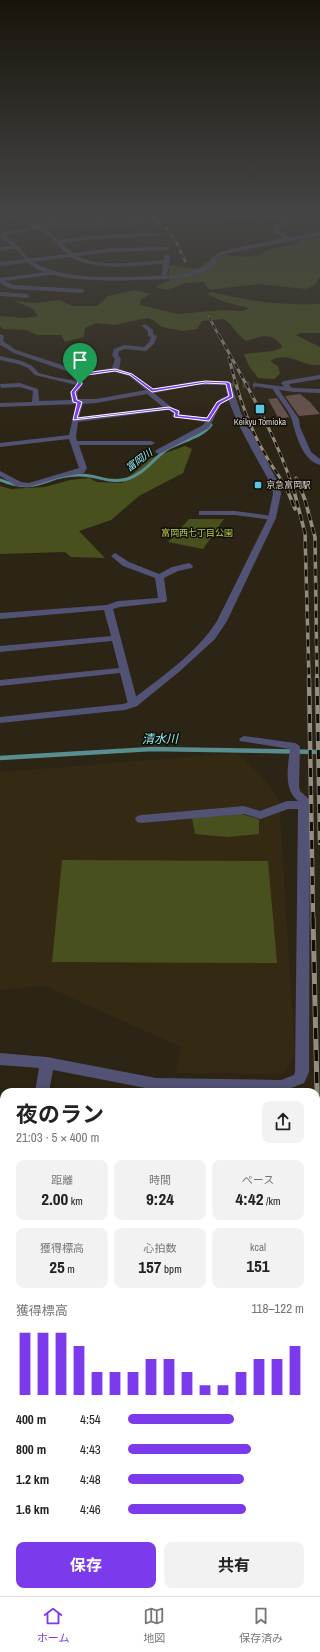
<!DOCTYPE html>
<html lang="ja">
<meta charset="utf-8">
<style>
body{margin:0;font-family:"Archivo Narrow","Noto Sans JP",sans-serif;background:#f2f2f2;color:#222;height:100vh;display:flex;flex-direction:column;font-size:15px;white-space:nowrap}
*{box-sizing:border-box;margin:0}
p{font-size:13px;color:#767676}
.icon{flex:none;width:22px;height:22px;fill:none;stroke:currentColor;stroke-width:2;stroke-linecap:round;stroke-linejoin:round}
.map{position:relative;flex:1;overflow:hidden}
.sheet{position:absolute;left:0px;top:1088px;width:320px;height:508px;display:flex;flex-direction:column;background:#fff;border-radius:12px 12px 0 0;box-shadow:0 2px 6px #0003}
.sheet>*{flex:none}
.pin{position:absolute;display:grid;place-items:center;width:34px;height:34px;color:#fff;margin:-41px -17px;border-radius:50% 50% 50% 0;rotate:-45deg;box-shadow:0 0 4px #0007}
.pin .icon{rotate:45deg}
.round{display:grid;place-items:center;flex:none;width:42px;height:42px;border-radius:8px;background:#f2f2f2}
.overview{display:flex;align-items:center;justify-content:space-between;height:68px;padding:0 16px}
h1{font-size:22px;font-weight:700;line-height:30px}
.figures{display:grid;grid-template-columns:repeat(3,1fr);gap:6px;height:68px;padding:4px 16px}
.figures div{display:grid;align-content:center;border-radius:8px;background:#f2f2f2;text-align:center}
.figures b{font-size:17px;font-weight:700}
.figures small{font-size:11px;font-weight:400}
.figures p{font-size:11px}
.chart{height:112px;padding:8px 16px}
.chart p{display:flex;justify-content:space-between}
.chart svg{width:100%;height:72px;margin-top:4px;stroke:#7c3aed;stroke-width:6}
.primary-button{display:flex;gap:8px;margin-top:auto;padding:8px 16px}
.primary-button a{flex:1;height:46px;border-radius:8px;background:#7c3aed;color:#fff;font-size:16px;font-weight:700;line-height:46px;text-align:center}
.primary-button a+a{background:#f2f2f2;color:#222}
ul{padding:0 16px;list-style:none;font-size:13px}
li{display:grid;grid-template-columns:64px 48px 1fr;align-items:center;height:30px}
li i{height:10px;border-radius:5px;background:#7c3aed}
.tabs{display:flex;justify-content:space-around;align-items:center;height:56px;border-top:1px solid #e0e0e0;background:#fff;font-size:11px;color:#767676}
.tabs a{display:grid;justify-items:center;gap:2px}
.tabs .selected{color:#7c3aed}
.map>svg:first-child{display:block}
</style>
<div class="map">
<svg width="320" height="1596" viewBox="0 0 320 1596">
<rect width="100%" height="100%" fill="#2c2414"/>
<path fill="#342912" d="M237,753L262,777L279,799L295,1055L283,1074L176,1073L181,1047L45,986L0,990V772Z"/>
<path fill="#48511d" d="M320,237V277L318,278L315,285L306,289L258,284L209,290L204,282L184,283L168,290L155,287L169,281V265L198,269L205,263L225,255L243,257L258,256L268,250L295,244L302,240Z
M134,290L151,294L141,299L140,305L178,314L222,310L243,311L249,308L225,302L207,294L211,292C250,301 280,306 320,304V333H300L296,335L320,347V365C301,367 290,350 270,361L278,366L280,374L274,379L258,378L249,366L244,354L273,351L283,347C269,331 264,336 246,341C237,335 234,326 224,319L202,321L197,329L183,331L162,327L153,320L147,318L114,325L96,323L85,328L84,337L65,342L61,335H37L26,330L3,329L0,326V316L24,318L38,316L33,309L15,301L35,303L60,300L72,306H97L108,296Z
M185,446L192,449L183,473L139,496L111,520L79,531L105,558L71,557L65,552L0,554V486L11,489L45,487L70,480L89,478L97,482L122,483L151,458Z
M189,519H224L203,549L168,542Z
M241,814L259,819V834L228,837L195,834L192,818Z
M62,860L268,861L277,963L52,962Z"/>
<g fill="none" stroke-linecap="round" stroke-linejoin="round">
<path stroke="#588e90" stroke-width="3" d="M0,480C39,496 46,474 80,475C97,475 110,484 127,479C145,474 154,457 169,448C181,441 203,437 211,425"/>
<path stroke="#588e90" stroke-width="4.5" d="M0,758L152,749L320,752"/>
</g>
<path fill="#68534c" d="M300,394L310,402L320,414L299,416L285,396Z
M277,398L284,409L289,417L279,419L268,399Z"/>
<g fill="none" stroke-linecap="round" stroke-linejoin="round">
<path stroke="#463f30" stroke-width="7" stroke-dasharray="7 3.5" stroke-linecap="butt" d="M232,384L255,385"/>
<path fill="#515274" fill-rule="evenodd" d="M0,214C15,216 34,227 48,224L55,214H62L58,216L53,223L100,222L98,217L93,214L102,215L105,222L149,221V223L147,224L44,228L59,240L95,235L162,233L163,234L160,236L95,239L62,243L73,253L111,248L169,247V249L167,250L111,252L77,256C99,268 139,262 164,260V256L167,254L170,256L167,278L164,280L161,278L163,264C137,265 94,272 71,257L0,266V262L67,254L50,237L38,229L0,237V233L34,227L0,216Z
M169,214H208L206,215H171Z
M218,214L259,217L285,214L277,217L285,220L287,223L279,228V230L293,240L288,241L275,232L273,227L281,222C265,214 234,225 218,214Z
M17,245L20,247L19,248L0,251V247Z
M54,271L57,273L56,274L5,281L13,285L82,289L85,291L82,293L13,289L4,286L0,283V278Z
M0,292L27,294L30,296L27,298L0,296Z
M145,324L153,330V334L157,336L154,344L146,351L125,349L119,351L118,355L121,359L119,369L133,374L153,389L196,381L230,382V384L228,385H196L154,393L171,407L180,411V414L207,418C213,407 219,394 233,396V398L221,404L209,428L159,454L155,452L156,450L203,425L205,422L174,417L172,416L174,413L168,410L78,422L76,437L77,441H151L155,443L151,445H79L87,468L84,473L62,477L29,487L16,486L0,476V471L21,482L29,483L79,468L69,439L0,447V443L69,435L76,404L0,407V403L32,402L33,391L20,387L1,388L0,384L20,383L38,389L39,401L71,400L70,392L76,385L35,375L28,368L18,364L0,360V356L22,361L32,366L39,373L54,377L77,381L72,375L66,371L14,353L0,345V334L4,336L3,341L16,350L62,365L78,373L112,368L115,359L112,355L114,349L124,345L144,347L149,342L151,337L148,336V331L142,326ZM115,372L129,376L146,390L96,399H78L77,393L83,384L82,376ZM147,394L163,407L79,417L83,404L96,403Z
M320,375V379L289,384L292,389L289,391L287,390L281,383L284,381Z
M273,387H277L299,419L300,427L311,452L320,459V465C302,460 296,435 292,420C289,410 277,397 272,388Z
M199,511H235L272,516L276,518L272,520L235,515H199Z
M115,553L129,562L159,574L172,567L189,563L193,566L192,568L178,571L164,578L167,600L166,602L120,607L113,609L138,704L137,706L133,707L128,704L120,673L0,686V680L119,668L112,641L0,652V646L111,636L104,610L0,619V613L107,605L118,601L158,598L155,578L123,566L111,556Z
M244,736L295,743L300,746L299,786L300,791L310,800L309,1072L304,1083L281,1092L156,1090L53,1070L49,1092H35L39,1068L0,1065V1053L47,1057L156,1078L281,1080L294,1075L295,1072L298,809H288L261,819L244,814L141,823L137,822L135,819L137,816L141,815L244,806L260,811L287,801H298C283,789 288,766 290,749L240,741L239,739Z
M0,1248H4V1262H0Z
M0,1350H4V1366H0Z
M14,1592H34L33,1596H13Z"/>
<path fill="#515274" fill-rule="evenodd" d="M320,231V235L309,238L233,252L222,255L216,260L215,265C205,274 188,277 176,279C138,279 63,287 32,266C25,261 21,253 15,248C11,244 5,241 0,237V233C17,240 23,257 37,264C71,283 137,276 176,275L185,274L207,266L209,264L211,258L218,253L230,249Z
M226,382L235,384L232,386L241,413L280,486L281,494L276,518L227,621L215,639L179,672L137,706L125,710L0,723V717L123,704L129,702C160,678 196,654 217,621L268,518L273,494L272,486C262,467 221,400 226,382Z
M255,383L294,388L320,389V393L294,392L253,386L252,385Z
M0,1479H4V1497H0Z
M316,1567L320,1569V1594L316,1592Z
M148,1592H168L167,1596H147Z"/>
<defs>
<path id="rail-far5" d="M147,214L168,230L176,241L185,261
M209,317L219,336"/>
<path id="rail-far4" d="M219,335C246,384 276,435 293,488
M229,358C237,391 247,424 265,454C271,466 280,476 286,488
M296,478L300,488"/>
<path id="rail-far3" d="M286,487L295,509
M293,487L305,533L309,679
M300,487L305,500L315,537L317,679"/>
<path id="rail-far2" d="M309,678L313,919
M317,678L320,843"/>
<path id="rail-far1" d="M313,918L320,1219"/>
<path id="rail" d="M320,1218V1233
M316,1316L320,1261
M316,1430L320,1404
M278,1592V1596
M290,1596L291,1592"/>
</defs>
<use href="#rail-far5" stroke="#938c80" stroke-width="2.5"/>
<use href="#rail-far4" stroke="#938c80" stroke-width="3"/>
<use href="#rail-far3" stroke="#938c80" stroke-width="3.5"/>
<use href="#rail-far2" stroke="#938c80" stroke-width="4.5"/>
<use href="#rail-far1" stroke="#938c80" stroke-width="5"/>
<use href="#rail" stroke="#938c80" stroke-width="6"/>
<use href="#rail-far5" stroke="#120e07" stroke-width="1.5" stroke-dasharray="4.5" stroke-linecap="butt"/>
<use href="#rail-far4" stroke="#120e07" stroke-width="2" stroke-dasharray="5.5" stroke-linecap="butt"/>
<use href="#rail-far3" stroke="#120e07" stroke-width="2.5" stroke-dasharray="7" stroke-linecap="butt"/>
<use href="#rail-far2" stroke="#120e07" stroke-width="3" stroke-dasharray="9" stroke-linecap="butt"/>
<use href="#rail-far1" stroke="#120e07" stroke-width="3.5" stroke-dasharray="11" stroke-linecap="butt"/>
<use href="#rail" stroke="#120e07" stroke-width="4.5" stroke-dasharray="14" stroke-linecap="butt"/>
</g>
<linearGradient id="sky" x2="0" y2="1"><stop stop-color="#18140b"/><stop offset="0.49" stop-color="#454545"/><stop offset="1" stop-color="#454545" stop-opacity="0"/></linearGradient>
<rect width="320" height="437" fill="url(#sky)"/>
<path fill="#7c3aed" stroke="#fff" fill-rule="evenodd" d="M115,369L132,374L153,389L205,381L228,382L230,383L233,397L220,404L209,421L174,417L175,413L169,409L73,420L77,403L73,402L71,392L78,383L76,374ZM115,371L130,375L152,392L205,383L226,384L229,396L217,402L207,418L178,415L179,411L169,407L77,418L82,402L77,400L75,392L82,384L80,376Z"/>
<g fill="#5bc7e7" stroke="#120e07" stroke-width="1.5">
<rect x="255" y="404" width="10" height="10" rx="2"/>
<rect x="254" y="481" width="8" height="8" rx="2"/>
</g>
<g text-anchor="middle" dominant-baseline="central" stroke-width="3" stroke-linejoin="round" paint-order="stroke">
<g font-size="9" fill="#dcd7cd" stroke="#120e07">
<text x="260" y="422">Keikyu Tomioka</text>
<text x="266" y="485" text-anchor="start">京急富岡駅</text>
</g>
<g font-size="9" fill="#bed453" stroke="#120e07">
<text x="197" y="533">富岡西七丁目公園</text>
</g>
<g font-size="10" font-style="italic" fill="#90f1fa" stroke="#120e07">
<text transform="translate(139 460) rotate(-36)">富岡川</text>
</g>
<g font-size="12" font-style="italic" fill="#90f1fa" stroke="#120e07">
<text transform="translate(160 739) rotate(-1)">清水川</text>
</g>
</g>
</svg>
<div class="pin" style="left:80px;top:384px;background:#1e9e55"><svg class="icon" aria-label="arrive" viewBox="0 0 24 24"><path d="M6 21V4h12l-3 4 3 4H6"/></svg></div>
<section class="sheet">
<div class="overview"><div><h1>夜のラン</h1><p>21:03 · 5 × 400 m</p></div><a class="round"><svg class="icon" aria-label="share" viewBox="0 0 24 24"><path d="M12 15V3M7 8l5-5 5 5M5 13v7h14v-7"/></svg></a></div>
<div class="figures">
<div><p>距離</p><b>2.00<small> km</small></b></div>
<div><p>時間</p><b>9:24</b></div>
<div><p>ペース</p><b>4:42<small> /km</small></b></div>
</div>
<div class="figures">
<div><p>獲得標高</p><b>25<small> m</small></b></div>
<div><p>心拍数</p><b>157<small> bpm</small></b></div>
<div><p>kcal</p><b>151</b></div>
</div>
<div class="chart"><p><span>獲得標高</span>118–122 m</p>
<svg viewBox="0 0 160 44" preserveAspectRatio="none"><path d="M5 44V6M15 44V6M25 44V6M35 44V14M45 44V30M55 44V30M65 44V30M75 44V22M85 44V22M95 44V30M105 44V38M115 44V38M125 44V30M135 44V22M145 44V22M155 44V14"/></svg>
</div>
<ul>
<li><b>400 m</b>4:54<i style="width:60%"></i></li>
<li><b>800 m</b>4:43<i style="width:70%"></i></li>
<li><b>1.2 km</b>4:48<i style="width:66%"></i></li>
<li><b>1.6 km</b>4:46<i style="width:67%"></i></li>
</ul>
<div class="primary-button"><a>保存</a><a>共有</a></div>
</section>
</div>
<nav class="tabs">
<a class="selected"><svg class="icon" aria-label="home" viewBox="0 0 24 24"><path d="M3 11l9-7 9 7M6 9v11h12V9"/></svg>ホーム</a>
<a><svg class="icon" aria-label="map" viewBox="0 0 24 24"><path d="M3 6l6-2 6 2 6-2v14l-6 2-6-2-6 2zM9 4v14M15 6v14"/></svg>地図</a>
<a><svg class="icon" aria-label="saved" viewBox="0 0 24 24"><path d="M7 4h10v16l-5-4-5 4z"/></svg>保存済み</a>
</nav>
